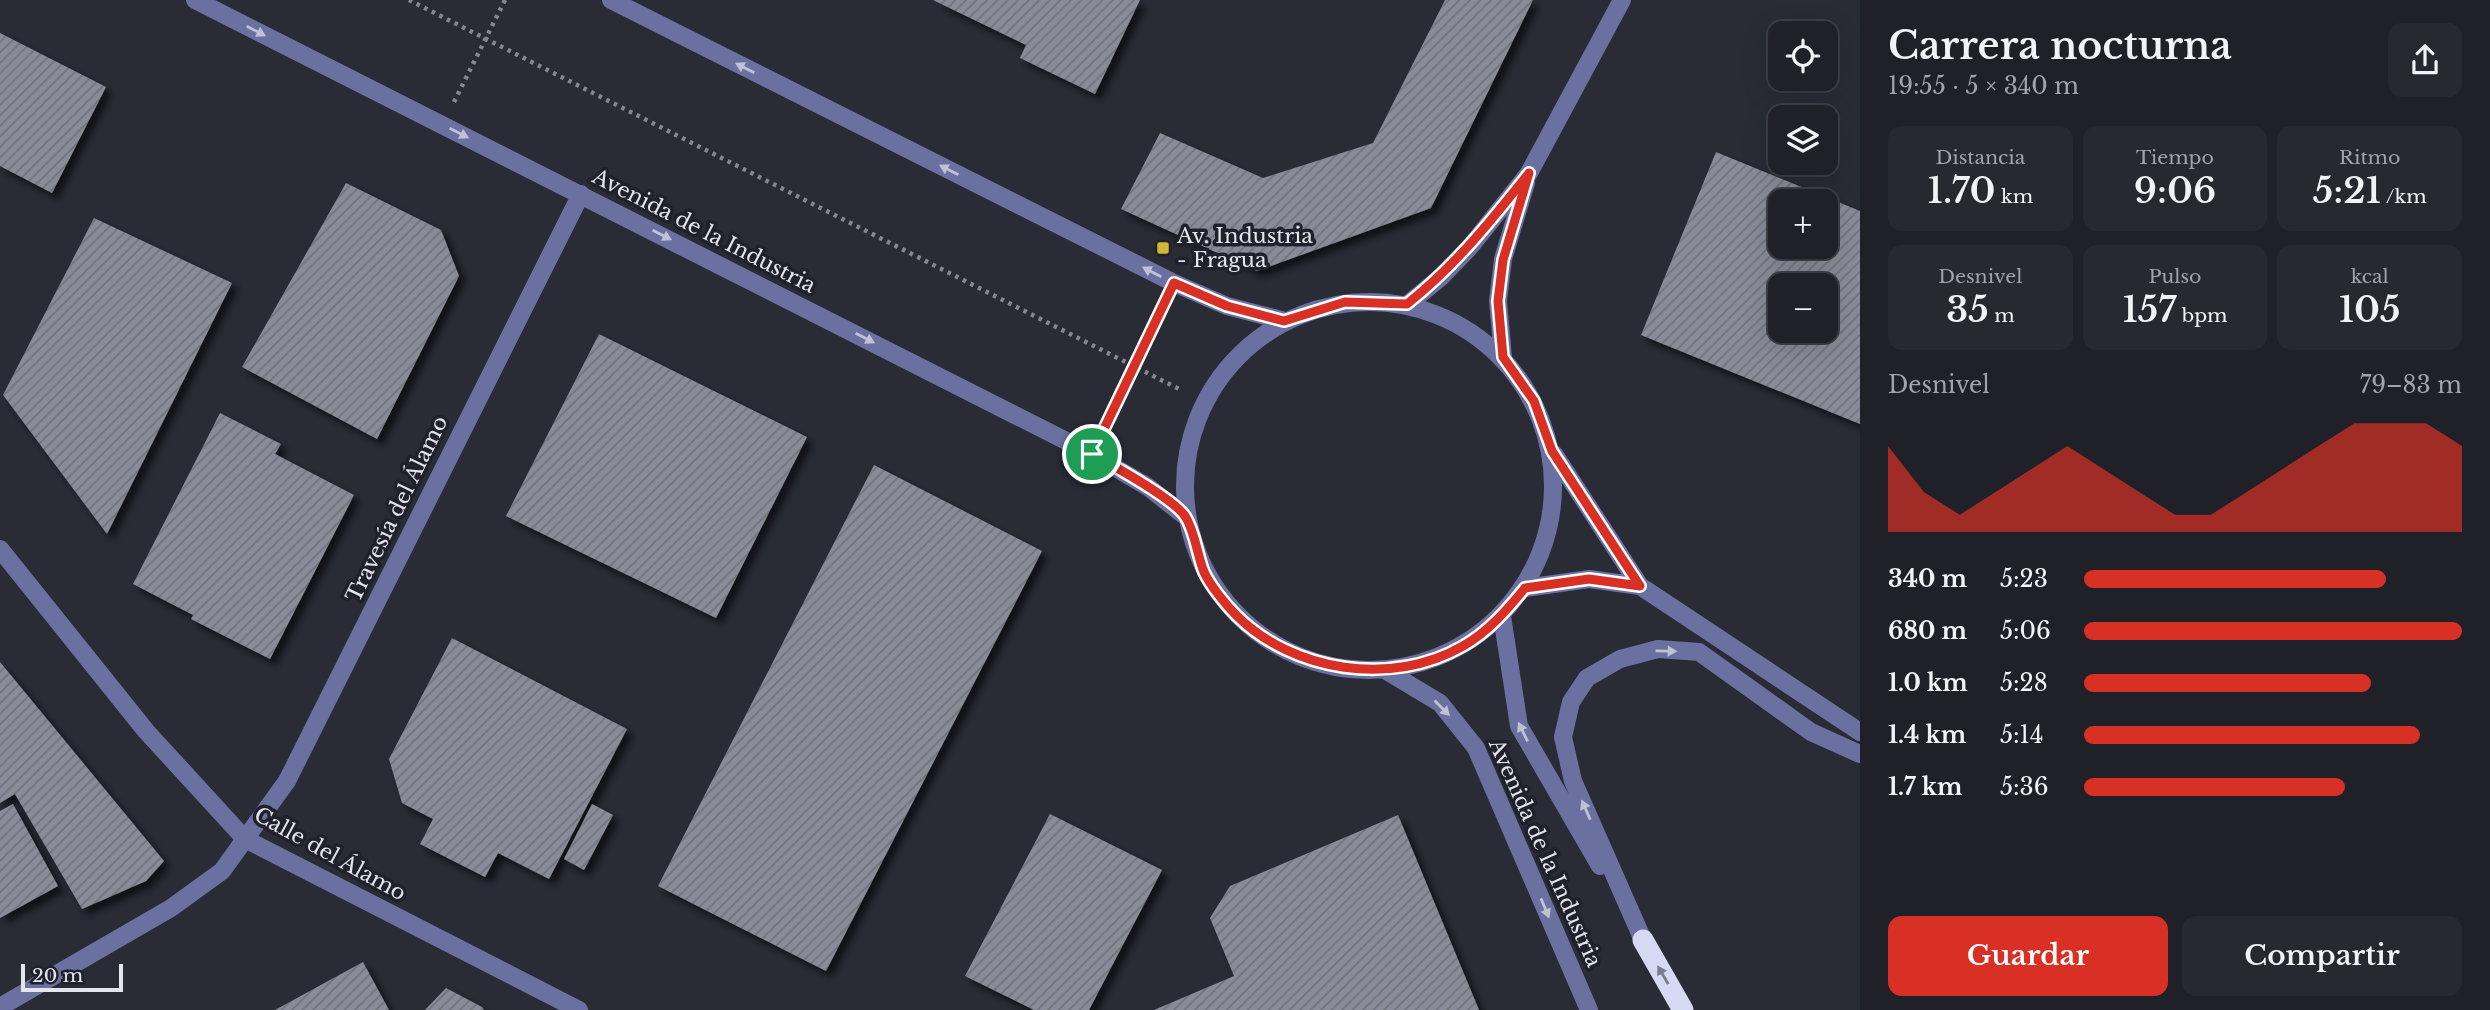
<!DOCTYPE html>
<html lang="es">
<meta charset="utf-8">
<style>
body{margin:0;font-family:"Libre Baskerville",serif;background:#272830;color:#f1f3f6;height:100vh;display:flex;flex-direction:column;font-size:26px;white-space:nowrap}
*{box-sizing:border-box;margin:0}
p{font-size:23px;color:#a1a3a8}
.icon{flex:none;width:38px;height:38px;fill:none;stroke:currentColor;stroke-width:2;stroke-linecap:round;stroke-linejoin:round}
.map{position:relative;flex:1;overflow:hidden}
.details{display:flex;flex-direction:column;background:#1f2028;width:630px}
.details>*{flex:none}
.fabs{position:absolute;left:1768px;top:21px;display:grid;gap:14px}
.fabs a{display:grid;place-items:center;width:70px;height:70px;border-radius:14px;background:#1f2028;box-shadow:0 7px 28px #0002,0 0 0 2px #3c3e45;font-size:35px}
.scale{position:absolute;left:21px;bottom:18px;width:102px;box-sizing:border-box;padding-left:7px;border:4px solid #e4e5ec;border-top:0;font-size:19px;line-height:24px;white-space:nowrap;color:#e4e5ec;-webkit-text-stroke:5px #1f212b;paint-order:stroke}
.pin{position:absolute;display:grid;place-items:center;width:60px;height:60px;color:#fff;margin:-30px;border:4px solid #fff;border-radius:50%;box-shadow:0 2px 7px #0007}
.round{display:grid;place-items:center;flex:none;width:74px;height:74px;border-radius:14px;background:#272830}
.headline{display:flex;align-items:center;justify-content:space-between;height:119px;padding:0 28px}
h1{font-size:38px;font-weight:600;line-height:52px}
.figures{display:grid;grid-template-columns:repeat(3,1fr);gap:10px;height:119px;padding:7px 28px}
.figures div{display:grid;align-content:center;border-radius:14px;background:#272830;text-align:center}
.figures b{font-size:35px;font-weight:600}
.figures small{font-size:19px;font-weight:400}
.figures p{font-size:19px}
.chart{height:196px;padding:14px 28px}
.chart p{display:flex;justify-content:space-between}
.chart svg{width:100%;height:126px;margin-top:7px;fill:#d93025;opacity:.7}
.action{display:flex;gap:14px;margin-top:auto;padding:14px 28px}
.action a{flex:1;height:80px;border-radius:14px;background:#d93025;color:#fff;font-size:28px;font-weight:600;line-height:80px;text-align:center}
.action a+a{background:#272830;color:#f1f3f6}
ul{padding:0 28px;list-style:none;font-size:23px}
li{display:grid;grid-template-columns:112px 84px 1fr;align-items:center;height:52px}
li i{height:18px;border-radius:9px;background:#d93025}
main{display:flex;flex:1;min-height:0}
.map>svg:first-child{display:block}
</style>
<main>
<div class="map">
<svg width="1860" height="1010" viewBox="0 0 1860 1010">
<defs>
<pattern id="building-hatch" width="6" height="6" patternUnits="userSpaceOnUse" patternTransform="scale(1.75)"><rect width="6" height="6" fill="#898c98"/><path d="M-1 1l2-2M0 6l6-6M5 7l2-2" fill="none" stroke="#71737c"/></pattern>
<filter id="shadow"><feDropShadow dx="6" dy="6" stdDeviation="3.5" flood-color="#0009"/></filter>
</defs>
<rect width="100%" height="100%" fill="#292b35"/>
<path fill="url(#building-hatch)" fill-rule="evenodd" filter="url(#shadow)" d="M933,0H1140L1095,94L1020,58L1026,45Z
M1445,0H1533L1431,208L1257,271L1121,209L1160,133L1263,178L1373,143Z
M0,33L106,87L52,193L0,166Z
M1716,152L1860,211V424L1641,335ZM1780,201H1825V247H1780ZM1780,285H1825V331H1780Z
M346,183L441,230L459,276L377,439L242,367Z
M94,218L232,283L107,534L3,395Z
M599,334L807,437L716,618L506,516Z
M220,413L281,444L275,454L354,495L270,659L191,619L193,615L133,584Z
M874,465L1042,551L826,971L658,886Z
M452,638L627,729L549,879L498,853L485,877L420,844L433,819L402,803L389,759Z
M0,662L164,861L146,881L82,909L15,794L0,803Z
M13,804L58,886L0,918V811Z
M592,804L613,815L584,870L564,859Z
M1050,814L1162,870L1089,1010H1034L965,976Z
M1398,815L1479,1010H1154L1234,976L1210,918L1230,886Z
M363,962L389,1010H275Z
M446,988L482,1007L484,1010H425Z"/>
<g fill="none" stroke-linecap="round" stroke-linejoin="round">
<path stroke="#868790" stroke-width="4.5" stroke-dasharray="3.5 5" stroke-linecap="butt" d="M409,0L1179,389
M454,102L505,0
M1103,430L1162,305"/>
<path stroke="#6a71a0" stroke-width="18" d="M195,0L1092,454L1148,487L1185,516
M611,0L1174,283L1227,306L1285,321
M1185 486a184 184 0 1 1 368 0a184 184 0 1 1-368 0Z
M1407,305L1441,277L1470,247L1529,173L1622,0
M1503,357L1498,301L1503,259L1526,183
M1554,454L1640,586L1860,732
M0,549L146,731L245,839L579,1010
M1525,588L1589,579L1640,586
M1502,616L1519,726L1600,866
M1385,670L1440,703L1476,748L1589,1010
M1643,940L1573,781L1563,737L1571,702L1587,678L1620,659L1658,649L1699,652L1811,732L1860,754
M0,1007L171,908L222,871L287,781L581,194"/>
<path stroke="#d5d9f1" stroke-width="21" d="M1643,940L1683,1010"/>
</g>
<defs><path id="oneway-solid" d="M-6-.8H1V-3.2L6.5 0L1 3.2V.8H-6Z" transform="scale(1.75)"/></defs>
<g fill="#bfc2d5">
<use href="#oneway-solid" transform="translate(256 31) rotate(27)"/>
<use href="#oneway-solid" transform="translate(745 68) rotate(-153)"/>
<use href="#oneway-solid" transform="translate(459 133) rotate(27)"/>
<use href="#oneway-solid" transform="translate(949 170) rotate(-153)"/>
<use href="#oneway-solid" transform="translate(662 235) rotate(27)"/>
<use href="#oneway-solid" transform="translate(1152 272) rotate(-153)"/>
<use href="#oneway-solid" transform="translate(865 338) rotate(27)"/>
<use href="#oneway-solid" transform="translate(1666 651) rotate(1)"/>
<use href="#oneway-solid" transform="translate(1442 708) rotate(45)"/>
<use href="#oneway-solid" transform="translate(1523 732) rotate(-116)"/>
<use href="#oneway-solid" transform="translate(1586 810) rotate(-114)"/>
<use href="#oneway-solid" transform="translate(1545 908) rotate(67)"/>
</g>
<use fill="#7a7d8e" href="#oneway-solid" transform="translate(1663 975) rotate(-120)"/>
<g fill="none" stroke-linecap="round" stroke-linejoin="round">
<defs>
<path id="route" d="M1529,173L1503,260L1498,301L1503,357L1534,401L1552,451L1640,586L1589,579L1525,588C1507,610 1488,632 1463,646C1392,687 1293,672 1236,615C1225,604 1210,585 1204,572C1197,555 1195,531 1185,516C1172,498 1114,466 1092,454L1174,283L1227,306L1284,321L1345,302L1407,304C1455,266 1491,221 1529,173Z"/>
</defs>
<use href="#route" stroke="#fff" stroke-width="14"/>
<use href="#route" stroke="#d93025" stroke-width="9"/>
</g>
<rect fill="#d1b736" stroke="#1f212b" stroke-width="2.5" x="1156" y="241" width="14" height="14" rx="3.5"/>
<g text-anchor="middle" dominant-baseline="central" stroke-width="7" stroke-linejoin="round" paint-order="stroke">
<g font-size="21" fill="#e4e5ec" stroke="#1f212b">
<text transform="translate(704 231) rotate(27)">Avenida de la Industria</text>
<text transform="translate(397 509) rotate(-64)">Travesía del Álamo</text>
<text transform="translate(1545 853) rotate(66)">Avenida de la Industria</text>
<text transform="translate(330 854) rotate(29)">Calle del Álamo</text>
</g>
<g font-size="21" fill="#e4e5ec" stroke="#1f212b" text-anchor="start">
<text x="1177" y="236">Av. Industria<tspan x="1177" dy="24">- Fragua</tspan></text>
</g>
</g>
</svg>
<div class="fabs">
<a><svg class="icon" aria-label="locate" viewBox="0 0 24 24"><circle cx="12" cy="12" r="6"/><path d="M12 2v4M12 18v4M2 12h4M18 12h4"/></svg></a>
<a><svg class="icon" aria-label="layers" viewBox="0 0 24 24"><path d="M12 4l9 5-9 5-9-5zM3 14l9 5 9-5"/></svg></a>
<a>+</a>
<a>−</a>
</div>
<div class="scale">20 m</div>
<div class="pin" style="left:1092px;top:454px;background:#1e9e55"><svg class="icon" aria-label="arrive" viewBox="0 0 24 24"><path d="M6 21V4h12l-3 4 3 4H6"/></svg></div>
</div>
<section class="details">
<div class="headline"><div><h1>Carrera nocturna</h1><p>19:55 · 5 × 340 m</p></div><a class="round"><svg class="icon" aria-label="share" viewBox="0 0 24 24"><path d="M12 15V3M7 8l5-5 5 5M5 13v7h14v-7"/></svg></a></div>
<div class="figures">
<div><p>Distancia</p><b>1.70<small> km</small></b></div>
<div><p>Tiempo</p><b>9:06</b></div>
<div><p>Ritmo</p><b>5:21<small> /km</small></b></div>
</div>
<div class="figures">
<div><p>Desnivel</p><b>35<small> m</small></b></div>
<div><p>Pulso</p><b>157<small> bpm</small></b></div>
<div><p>kcal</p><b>105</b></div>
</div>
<div class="chart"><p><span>Desnivel</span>79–83 m</p>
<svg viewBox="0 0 160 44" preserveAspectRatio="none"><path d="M0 44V14L10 30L20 38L30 30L40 22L50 14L60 22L70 30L80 38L90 38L100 30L110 22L120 14L130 6L140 6L150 6L160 14V44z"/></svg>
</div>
<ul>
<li><b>340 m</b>5:23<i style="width:80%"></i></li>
<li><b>680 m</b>5:06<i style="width:100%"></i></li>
<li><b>1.0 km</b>5:28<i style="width:76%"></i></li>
<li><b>1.4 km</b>5:14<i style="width:89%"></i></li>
<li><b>1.7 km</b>5:36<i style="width:69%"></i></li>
</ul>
<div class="action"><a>Guardar</a><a>Compartir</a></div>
</section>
</main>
